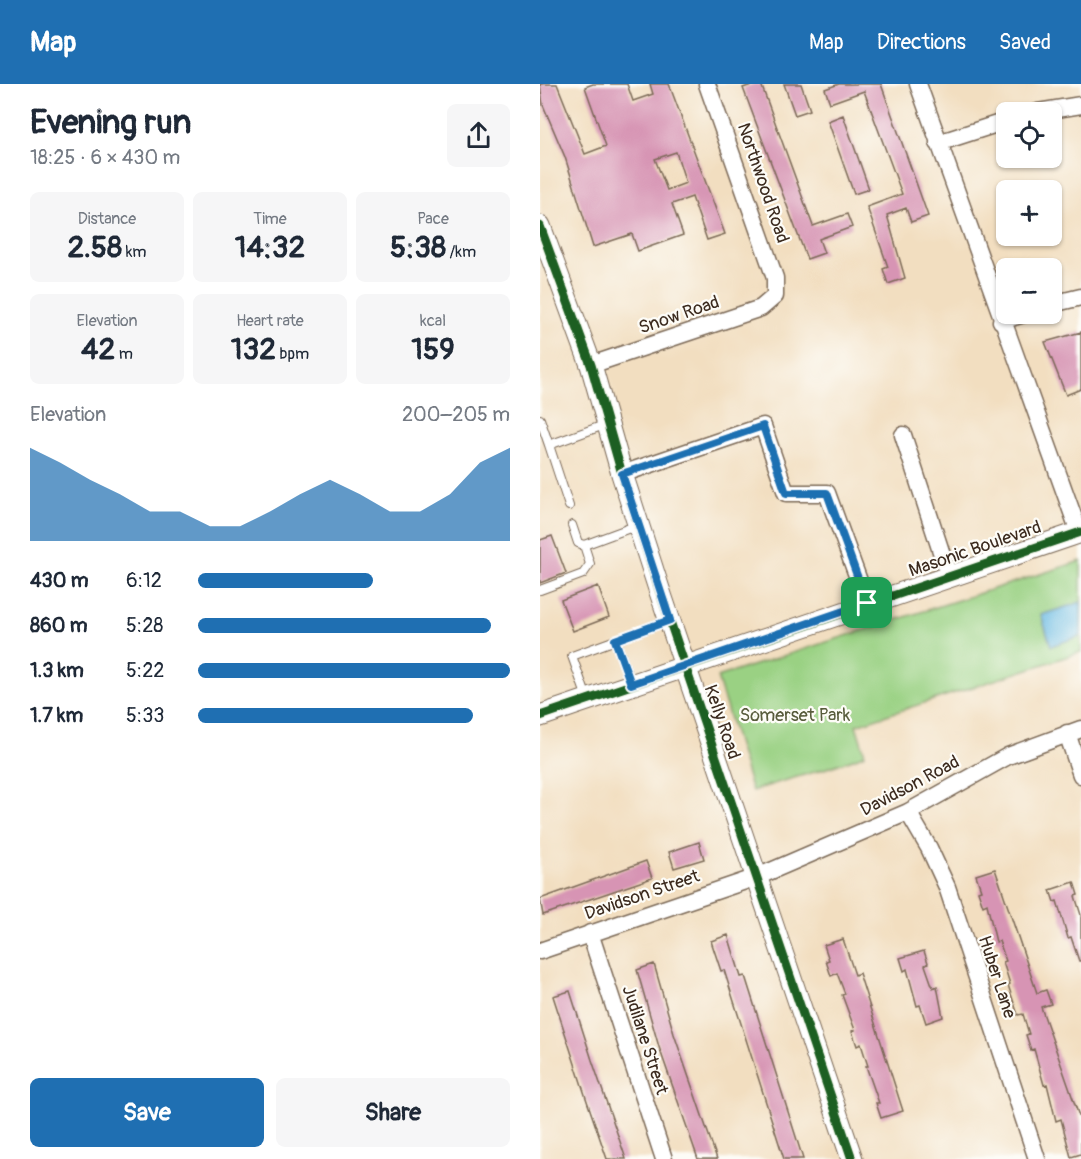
<!DOCTYPE html>
<meta charset="utf-8">
<style>
body{margin:0;font-family:Pangolin,sans-serif;background:#f6f6f7;color:#1f2937;height:100vh;display:flex;flex-direction:column;font-size:22px;white-space:nowrap}
*{box-sizing:border-box;margin:0}
p{font-size:20px;color:#747a83}
.icon{flex:none;width:33px;height:33px;fill:none;stroke:currentColor;stroke-width:2;stroke-linecap:round;stroke-linejoin:round}
.map{position:relative;flex:1;overflow:hidden}
.panel{display:flex;flex-direction:column;background:#fff;width:540px}
.panel>*{flex:none}
.controls{position:absolute;left:456px;top:18px;display:grid;gap:12px}
.controls a{display:grid;place-items:center;width:66px;height:66px;border-radius:9px;background:#fff;box-shadow:0 2px 4px #0004;font-size:30px}
.pin{position:absolute;display:grid;place-items:center;width:51px;height:51px;color:#fff;margin:-26px;border-radius:12px;box-shadow:0 3px 9px #0006}
.round{display:grid;place-items:center;flex:none;width:63px;height:63px;border-radius:9px;background:#f6f6f7}
.summary{display:flex;align-items:center;justify-content:space-between;height:102px;padding:0 30px}
h1{font-size:33px;font-weight:800;line-height:45px}
.metrics{display:grid;grid-template-columns:repeat(3,1fr);gap:9px;height:102px;padding:6px 30px}
.metrics div{display:grid;align-content:center;border-radius:9px;background:#f6f6f7;text-align:center}
.metrics b{font-size:30px;font-weight:800}
.metrics small{font-size:16px;font-weight:400}
.metrics p{font-size:16px}
.chart{height:168px;padding:12px 30px}
.chart p{display:flex;justify-content:space-between}
.chart svg{width:100%;height:108px;margin-top:6px;fill:#1f6fb2;opacity:.7}
.primary-button{display:flex;gap:12px;margin-top:auto;padding:12px 30px}
.primary-button a{flex:1;height:69px;border-radius:9px;background:#1f6fb2;color:#fff;font-size:24px;font-weight:800;line-height:69px;text-align:center}
.primary-button a+a{background:#f6f6f7;color:#1f2937}
ul{padding:0 30px;list-style:none;font-size:20px}
li{display:grid;grid-template-columns:96px 72px 1fr;align-items:center;height:45px}
li i{height:15px;border-radius:8px;background:#1f6fb2}
header{display:flex;align-items:center;gap:36px;box-sizing:border-box;height:84px;padding:0 30px;background:#1f6fb2;color:#fff}
header strong{font-size:28px}
nav{display:flex;gap:33px;margin-inline-start:auto;font-size:21px}
main{display:flex;flex:1;min-height:0}
.map>svg:first-child{display:block}
</style>
<header>
<strong>Map</strong>
<nav><a>Map</a><a>Directions</a><a>Saved</a></nav>
</header>
<main>
<section class="panel">
<div class="summary"><div><h1>Evening run</h1><p>18:25 · 6 × 430 m</p></div><a class="round"><svg class="icon" aria-label="share" viewBox="0 0 24 24"><path d="M12 15V3M7 8l5-5 5 5M5 13v7h14v-7"/></svg></a></div>
<div class="metrics">
<div><p>Distance</p><b>2.58<small> km</small></b></div>
<div><p>Time</p><b>14:32</b></div>
<div><p>Pace</p><b>5:38<small> /km</small></b></div>
</div>
<div class="metrics">
<div><p>Elevation</p><b>42<small> m</small></b></div>
<div><p>Heart rate</p><b>132<small> bpm</small></b></div>
<div><p>kcal</p><b>159</b></div>
</div>
<div class="chart"><p><span>Elevation</span>200–205 m</p>
<svg viewBox="0 0 160 44" preserveAspectRatio="none"><path d="M0 44V6L10 12L20 19L30 25L40 32L50 32L60 38L70 38L80 32L90 25L100 19L110 25L120 32L130 32L140 25L150 12L160 6V44z"/></svg>
</div>
<ul>
<li><b>430 m</b>6:12<i style="width:56%"></i></li>
<li><b>860 m</b>5:28<i style="width:94%"></i></li>
<li><b>1.3 km</b>5:22<i style="width:100%"></i></li>
<li><b>1.7 km</b>5:33<i style="width:88%"></i></li>
</ul>
<div class="primary-button"><a>Save</a><a>Share</a></div>
</section>
<div class="map">
<svg width="541" height="1075" viewBox="0 0 541 1075">
<rect width="100%" height="100%" fill="#fdfcf7"/>
<filter id="ink" filterUnits="userSpaceOnUse"><feTurbulence type="fractalNoise" baseFrequency=".0167" numOctaves="2"/><feDisplacementMap in="SourceGraphic" scale="12" xChannelSelector="R" yChannelSelector="G"/><feConvolveMatrix kernelMatrix="1 2 1 2 8 2 1 2 1" color-interpolation-filters="sRGB"/></filter>
<filter id="wash" filterUnits="userSpaceOnUse"><feTurbulence type="fractalNoise" baseFrequency=".008" numOctaves="4" result="noise"/><feDisplacementMap in="SourceGraphic" scale="24" xChannelSelector="R" yChannelSelector="G"/><feGaussianBlur stdDeviation="1.35" result="paint"/><feColorMatrix in="noise" values="0 0 0 0 0 0 0 0 0 0 0 0 0 0 0 0 0 1.4 0 .05"/><feComposite in="paint" operator="in"/></filter>
<g filter="url(#wash)">
<rect width="100%" height="100%" fill="#f2dec0"/>
<path fill="#9ad183" stroke="#6a7e50" stroke-width="1.5" d="M541,477V568L316,641L325,670C289,686 249,694 212,707L177,593Z"/>
<path fill="#68bae3" stroke="#527280" stroke-width="1.5" d="M541,518V552L511,562L501,531Z"/>
<g id="blocks">
<path fill="#d794b4" fill-rule="evenodd" d="M0,0H17L45,70L66,62L45,3L53,0H87L93,17L113,10L110,0H129L185,150L167,156L152,113L132,120L143,151L98,167L92,150L53,163L25,73L3,21ZM136,68L146,99L127,106L115,75Z
M214,0H221L273,142L307,130L312,143L279,155L284,169L267,175L203,4Z
M244,0H261L270,26L255,31Z
M299,0H341L388,132L371,138L366,124L347,131L365,194L348,200L343,185L348,183L327,123L362,110L324,7L290,19L285,5Z
M303,31L329,105L314,110L288,37Z
M541,248V305L526,311L505,258Z
M12,452L26,489L0,499V456Z
M58,502L69,533L33,547L21,516Z
M159,758L164,775L134,784L129,768Z
M106,777L112,794L3,831L0,815Z
M455,785L497,909L506,906L511,920L501,923L541,1038V1070L531,1073L521,1035L516,1037L507,1000L504,1001L494,965L491,966L486,951L489,950L483,930L478,931L468,901L470,900L463,878L466,877L459,857L456,858L447,820L443,822L438,807L441,806L436,791Z
M534,798L538,811L535,812L541,831V877H539L531,853L528,854L517,817L514,818L510,806Z
M188,851L201,893L205,892L263,1075H244L184,886L181,887L171,857Z
M303,855L315,891L319,889L363,1027L341,1034L336,1019H339L326,982H328L321,960L317,962L312,947L315,946L302,911L305,910L297,889L291,892L286,877L289,876L284,861Z
M384,867L388,879L385,881L393,904L397,902L403,933L386,939L380,921L377,922L367,885L364,887L360,874Z
M114,880L134,950L177,1075H158L119,963L97,886Z
M30,907L52,976L86,1075H67L47,1017L13,912Z"/>
</g>
</g>
<g filter="url(#ink)">
<use href="#blocks" fill-opacity="0" stroke="#7b6957" stroke-width="1.5"/>
<g fill="none" stroke-linecap="round" stroke-linejoin="round">
<defs>
<path id="service" d="M0,335L9,361L67,340
M9,361L29,422
M32,441L38,459L44,461L98,441
M0,506L43,490L50,480L44,461
M75,556L91,599
M47,614L32,572L130,536"/>
<path id="minor" d="M378,0L539,448
M498,28L541,21
M398,59L466,37
M512,220L541,213
M461,237L484,230
M51,281L221,224L235,212V194L167,0
M363,351L409,492
M82,390L223,342L246,409H287L327,519
M527,649L541,691
M368,728L389,764L407,803L497,1075
M50,849L124,1075
M0,867L217,793L368,728L468,672L541,645"/>
<path id="tertiary" d="M0,142L51,281L82,390L119,505L312,1075
M0,632L541,448"/>
</defs>
<use href="#service" stroke="#7b6957" stroke-width="10"/>
<use href="#minor" stroke="#7b6957" stroke-width="19"/>
<use href="#tertiary" stroke="#7b6957" stroke-width="23"/>
<use href="#service" stroke="#fff" stroke-width="8"/>
<use href="#minor" stroke="#fff" stroke-width="16"/>
<use href="#tertiary" stroke="#fff" stroke-width="21"/>
<defs>
<path id="cycleway" d="M0,142L51,281L82,390L119,505L312,1075
M0,632L541,448"/>
</defs>
<use href="#cycleway" stroke="#fdfcf7" stroke-width="13"/>
<use href="#cycleway" stroke="#1b5e20" stroke-width="9"/>
</g>
</g>
<g fill="none" stroke-linecap="round" stroke-linejoin="round" filter="url(#ink)">
<defs>
<path id="route" d="M223,342L246,409H287L327,519L91,600L75,556L130,536L82,390Z"/>
</defs>
<use href="#route" stroke="#fff" stroke-width="12"/>
<use href="#route" stroke="#1f6fb2" stroke-width="8"/>
</g>
<g text-anchor="middle" dominant-baseline="central" stroke-width="4.5" stroke-linejoin="round" paint-order="stroke">
<g font-size="18" fill="#3b2a1e" stroke="#fdfcf7">
<text transform="translate(223 99) rotate(71)">Northwood Road</text>
<text transform="translate(139 231) rotate(-19)">Snow Road</text>
<text transform="translate(435 465) rotate(-19)">Masonic Boulevard</text>
<text transform="translate(182 638) rotate(71)">Kelly Road</text>
<text transform="translate(370 702) rotate(-28)">Davidson Road</text>
<text transform="translate(102 811) rotate(-19)">Davidson Street</text>
<text transform="translate(457 893) rotate(72)">Huber Lane</text>
<text transform="translate(105 956) rotate(72)">Judilane Street</text>
</g>
<g font-size="18" fill="#585c3c" stroke="#fdfcf7">
<text x="255" y="631">Somerset Park</text>
</g>
</g>
</svg>
<div class="controls">
<a><svg class="icon" aria-label="locate" viewBox="0 0 24 24"><circle cx="12" cy="12" r="6"/><path d="M12 2v4M12 18v4M2 12h4M18 12h4"/></svg></a>
<a>+</a>
<a>−</a>
</div>
<div class="pin" style="left:327px;top:519px;background:#1e9e55"><svg class="icon" aria-label="arrive" viewBox="0 0 24 24"><path d="M6 21V4h12l-3 4 3 4H6"/></svg></div>
</div>
</main>
